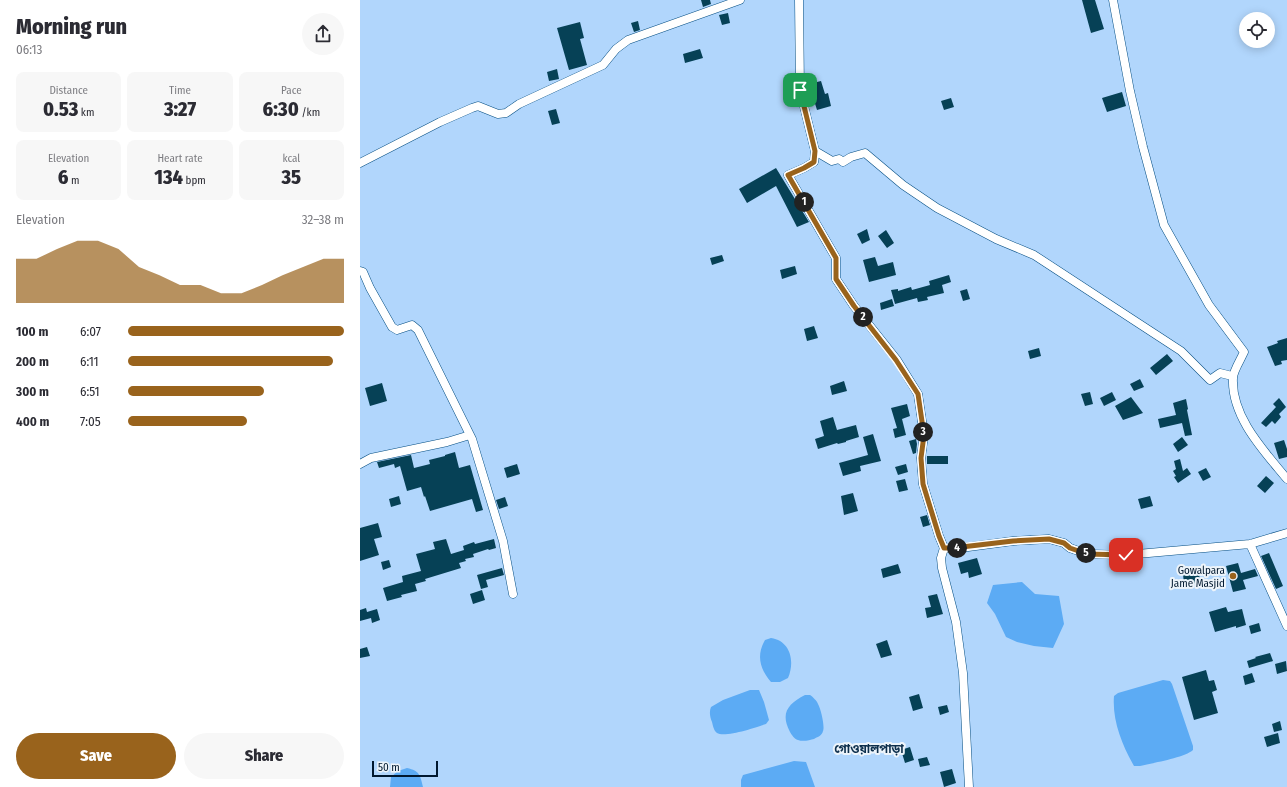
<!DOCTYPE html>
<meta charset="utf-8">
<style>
body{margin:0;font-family:"Fira Sans Condensed","Noto Sans Bengali",sans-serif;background:#f7f7f7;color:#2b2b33;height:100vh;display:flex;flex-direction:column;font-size:15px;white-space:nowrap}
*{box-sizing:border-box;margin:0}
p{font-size:13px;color:#7c7c81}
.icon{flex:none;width:22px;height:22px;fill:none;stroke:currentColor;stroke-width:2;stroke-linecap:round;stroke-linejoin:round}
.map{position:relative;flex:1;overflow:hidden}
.side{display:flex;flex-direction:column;background:#fff;width:360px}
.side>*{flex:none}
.controls{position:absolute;left:879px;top:12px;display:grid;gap:8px}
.controls a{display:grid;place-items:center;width:36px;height:36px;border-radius:50%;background:#fff;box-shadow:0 2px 10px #0003;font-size:20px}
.scale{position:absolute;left:12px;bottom:10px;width:66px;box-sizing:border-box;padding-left:4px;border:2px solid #00182f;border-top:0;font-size:11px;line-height:14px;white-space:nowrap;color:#00182f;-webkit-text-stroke:3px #edf4fa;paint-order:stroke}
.pin{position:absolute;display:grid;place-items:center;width:34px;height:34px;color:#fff;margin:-17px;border-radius:8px;box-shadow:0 2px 6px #0006}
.km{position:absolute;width:20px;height:20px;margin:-10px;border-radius:50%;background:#222;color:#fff;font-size:11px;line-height:20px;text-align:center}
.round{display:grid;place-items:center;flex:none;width:42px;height:42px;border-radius:21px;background:#f7f7f7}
.headline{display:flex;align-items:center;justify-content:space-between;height:68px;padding:0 16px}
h1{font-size:22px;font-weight:800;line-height:30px}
.stats{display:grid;grid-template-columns:repeat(3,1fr);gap:6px;height:68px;padding:4px 16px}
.stats div{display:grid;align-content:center;border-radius:8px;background:#f7f7f7;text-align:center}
.stats b{font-size:20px;font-weight:800}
.stats small{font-size:11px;font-weight:400}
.stats p{font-size:11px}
.chart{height:112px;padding:8px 16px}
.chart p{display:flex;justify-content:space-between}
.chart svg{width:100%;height:72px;margin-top:4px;fill:#99631c;opacity:.7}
.cta{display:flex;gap:8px;margin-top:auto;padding:8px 16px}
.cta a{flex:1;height:46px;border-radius:24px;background:#99631c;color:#fff;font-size:16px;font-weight:800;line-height:46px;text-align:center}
.cta a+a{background:#f7f7f7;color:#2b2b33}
ul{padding:0 16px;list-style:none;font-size:13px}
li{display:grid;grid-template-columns:64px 48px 1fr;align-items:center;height:30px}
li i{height:10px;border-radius:5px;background:#99631c}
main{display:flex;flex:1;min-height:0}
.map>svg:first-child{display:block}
</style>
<main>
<section class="side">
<div class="headline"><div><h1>Morning run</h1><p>06:13</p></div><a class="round"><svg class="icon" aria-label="share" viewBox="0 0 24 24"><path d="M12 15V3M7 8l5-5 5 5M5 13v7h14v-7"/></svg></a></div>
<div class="stats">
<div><p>Distance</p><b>0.53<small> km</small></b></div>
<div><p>Time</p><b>3:27</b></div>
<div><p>Pace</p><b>6:30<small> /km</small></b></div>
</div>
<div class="stats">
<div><p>Elevation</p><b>6<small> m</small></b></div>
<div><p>Heart rate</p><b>134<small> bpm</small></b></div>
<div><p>kcal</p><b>35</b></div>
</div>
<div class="chart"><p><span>Elevation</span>32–38 m</p>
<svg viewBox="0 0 160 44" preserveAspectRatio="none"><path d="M0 44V17L10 17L20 11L30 6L40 6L50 11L60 22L70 27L80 33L90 33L100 38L110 38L120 33L130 27L140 22L150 17L160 17V44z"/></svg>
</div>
<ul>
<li><b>100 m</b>6:07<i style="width:100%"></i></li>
<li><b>200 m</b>6:11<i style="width:95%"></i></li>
<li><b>300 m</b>6:51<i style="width:63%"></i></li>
<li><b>400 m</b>7:05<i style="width:55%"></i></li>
</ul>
<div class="cta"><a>Save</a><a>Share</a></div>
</section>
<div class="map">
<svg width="927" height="787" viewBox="0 0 927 787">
<rect width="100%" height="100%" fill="#b1d6fc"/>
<path fill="#5cabf4" d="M662,582L675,594L699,596L704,624L693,648L674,646L657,642L646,637L635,614L627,603L633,585Z
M411,638C431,641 435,662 428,678L420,682H411C400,669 396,656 405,640Z
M803,680L810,681L812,684L833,746V750C824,758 792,763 780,766H774C762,745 752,720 754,696L758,693Z
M390,690H399L404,702L409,720L406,724C397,727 365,738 357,733C354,731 353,726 352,722C350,717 349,712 351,707L363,700Z
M445,695H450C453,697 457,701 458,704C461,709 465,727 463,731C462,736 457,737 454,739C450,740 443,742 438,740C434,739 432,735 430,732C420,713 428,704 445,695Z
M434,761L446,762L455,787H381V780L383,775Z
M47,768C60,771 60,775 63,787H30L31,777L38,771Z"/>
<path fill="#064156" d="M341,0H350L351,4L343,7Z
M722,0H735L744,29L731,33Z
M368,13L370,23L362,25L359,15Z
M278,21L280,30L274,32L271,23Z
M220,22L224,38L220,39L227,65L209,70L197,28Z
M340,49L343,58L325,63L323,54Z
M197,69L199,79L189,81L187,72Z
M461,81L465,94L468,93L471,106L457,110L449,84Z
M434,82V89L428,91L426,84Z
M762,92L766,106L747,112L742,98Z
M591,98L594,107L584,110L581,101Z
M196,109L200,123L192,125L188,111Z
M416,168L449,222L437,227L416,186L387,203L379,189Z
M507,229L510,240L502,244L497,234Z
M526,230L534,243L527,248L518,236Z
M362,255L364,261L352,265L350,258Z
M515,257L518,266L533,262L536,275L509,282L503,260Z
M435,266L437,274L422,279L420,270Z
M589,275L591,282L582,285L584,293L567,297L568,300L558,302L557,298L535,304L531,290L538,289V291L551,287L552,290L570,285L569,281Z
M607,289L610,299L603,301L600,291Z
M532,299L534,306L521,310L520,303Z
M454,326L458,338L447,341L444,329Z
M927,338V360L921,361L922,364L915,366L907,347L918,343L917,341Z
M679,348L681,356L670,359L668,351Z
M807,354L813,361L796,375L790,368Z
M780,379L784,387L774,391L770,384Z
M484,381L487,391L472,395L470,386Z
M22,383L27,401L10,406L5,388Z
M730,392L733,404L725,406L721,394Z
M752,392L756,400L744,406L740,398Z
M771,397L783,413L763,420L755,406Z
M919,398L926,407L919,414L921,417L915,424L912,421L906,427L901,423L916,407L913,404Z
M826,399L828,409L827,410L832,435L825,436L822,423L800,428L798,419L816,415L813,403Z
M547,404L550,416L542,419L546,435L535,438L533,429L537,428L531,408Z
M473,417L477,430L496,425L499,437L486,441V442L478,444L477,443L458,449L455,439L464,436L460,421Z
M513,434L521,461L500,466L501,471L483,476L479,463L508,455L503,437Z
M822,437L828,445L818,452L813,444Z
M556,439L557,444L556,453L553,454L549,441Z
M924,440L927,449V457L919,459L914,443Z
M95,452L99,468L110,465L123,510L116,512L112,499L70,511L65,496L64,497L61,487L47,491L40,466L35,468L34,464L19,468L17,462L51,455L54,468L70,464L69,460L85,456V455Z
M567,456H588V464H567Z
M820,459L823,471L827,468L831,474L818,483L814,477L816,476L813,471L816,469L814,461Z
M157,464L160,474L147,478L144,468Z
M546,464L548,472L538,475L535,467Z
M846,468L851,477L843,481L838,472Z
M906,476L914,483L905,493L897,486Z
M545,479L548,490L539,492L536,481Z
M493,493L498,511L484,515L481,496Z
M39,496L41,504L31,507L29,499Z
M790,496L793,506L781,509L778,499Z
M145,497L148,506L139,509L136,500Z
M567,515L570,525L563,527L560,517Z
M18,523L22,537L14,539L19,555L0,561V528Z
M86,539L91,554L104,550L103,546L114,542L115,544L134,539L136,548L129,550L128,549L113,554L114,557L105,559L106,561L99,563L101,568L65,579L66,581L55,584L57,591L41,595L42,597L27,601L23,588L43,582L42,576L61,571L56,554L75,549L73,542Z
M909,553L923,586L916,589L901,556Z
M617,558L622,574L609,578L608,572L601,574L598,563Z
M29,560L31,567L23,570L21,562Z
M878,563L881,573L895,569L898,576L883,580L886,589L873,592L866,566Z
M538,564L541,573L523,578L521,569Z
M142,568L144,575L126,580L128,587L121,589L117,575Z
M839,572L840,583L824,584L823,574Z
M122,590L125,600L113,604L110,594Z
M577,594L583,614L567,618L565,608L571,607L568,596Z
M866,607L868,612L882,609L886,625L876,628V626L855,632L849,612Z
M6,608L7,612L17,609L20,620L12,623L11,618L0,621V610Z
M899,623L901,631L891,634L889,626Z
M527,640L532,655L521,658L516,644Z
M7,647L10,656L0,658V649Z
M910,653L913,661L889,668L887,661L896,658L895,657Z
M926,661L927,671L917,674L915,664Z
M846,670L849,681L854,680L857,690L852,692L858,713L834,720L822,677Z
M892,673L895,682L885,685L883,676Z
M559,694L563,708L553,711L549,697Z
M587,705L589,712L580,715L578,707Z
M920,721L922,730L914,732L912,724Z
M918,733L920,743L907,747L904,737Z
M550,747L554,760L545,763L541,750Z
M567,757L570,765L560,767L558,759Z
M592,769L596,783L584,787L580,772Z"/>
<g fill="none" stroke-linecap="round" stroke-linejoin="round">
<defs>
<path id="street" d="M439,0L440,90L455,151L454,162L444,168L428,175L476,258V279L494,306L537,360L558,394L564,435L561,458L563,484L579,536L584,548L593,549L653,541L689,539L704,543L710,548L727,554L766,555L890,544L927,533
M753,0L770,91L783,147L804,225L849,305L884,352C881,359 873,371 873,378C871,417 904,451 927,479
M455,151L472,161L479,159L483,162L491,157L505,153L543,185L577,208L636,239L674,255L775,321L821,351L850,380L860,373L872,376
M0,163L80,122L112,108L118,106L138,114L146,113L159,104L243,65L256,49L268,40L380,0
M0,271L3,272L10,288L32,327L37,330L52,325L58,330L112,439L143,541L153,594
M0,464L11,458L87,442L110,435
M890,544L927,626
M584,548L581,558L582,568L596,622L603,673L609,787"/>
</defs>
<use href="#street" stroke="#054e83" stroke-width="9"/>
<use href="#street" stroke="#fff" stroke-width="8"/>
</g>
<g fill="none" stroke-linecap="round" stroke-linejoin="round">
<defs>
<path id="route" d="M440,90L455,151L454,162L444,168L428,175L476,258V279L494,306L536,360L558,394L564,435L561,458L563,484L579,536L584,548H593L653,541L689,539L704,543L710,548L727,554L766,555"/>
</defs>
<use href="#route" stroke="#fff" stroke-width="8"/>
<use href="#route" stroke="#99631c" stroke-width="5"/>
</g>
<circle fill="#99631c" stroke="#edf4fa" stroke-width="1.5" cx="873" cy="576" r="4"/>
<g text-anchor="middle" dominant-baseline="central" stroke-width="4" stroke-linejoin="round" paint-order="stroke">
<g font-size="11" fill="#00182f" stroke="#edf4fa" text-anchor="end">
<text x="865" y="570">Gowalpara<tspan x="865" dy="13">Jame Masjid</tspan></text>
</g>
<g font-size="12" font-weight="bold" fill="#0d2f4c" stroke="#edf4fa">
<text x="509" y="749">গোওয়ালপাড়া</text>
</g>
</g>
</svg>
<div class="controls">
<a><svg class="icon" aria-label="locate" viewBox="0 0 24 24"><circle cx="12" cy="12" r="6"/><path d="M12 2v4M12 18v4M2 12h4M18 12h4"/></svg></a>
</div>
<div class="scale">50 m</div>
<div class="pin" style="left:440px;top:90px;background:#1e9e55"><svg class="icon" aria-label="arrive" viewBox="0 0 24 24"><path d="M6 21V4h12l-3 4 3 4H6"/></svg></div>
<div class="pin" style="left:766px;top:555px;background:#d93025"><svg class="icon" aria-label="check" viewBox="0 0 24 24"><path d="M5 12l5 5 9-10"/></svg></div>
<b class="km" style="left:444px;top:202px">1</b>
<b class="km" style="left:503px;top:317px">2</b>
<b class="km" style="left:563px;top:432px">3</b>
<b class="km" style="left:597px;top:548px">4</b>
<b class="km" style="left:726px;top:553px">5</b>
</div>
</main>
